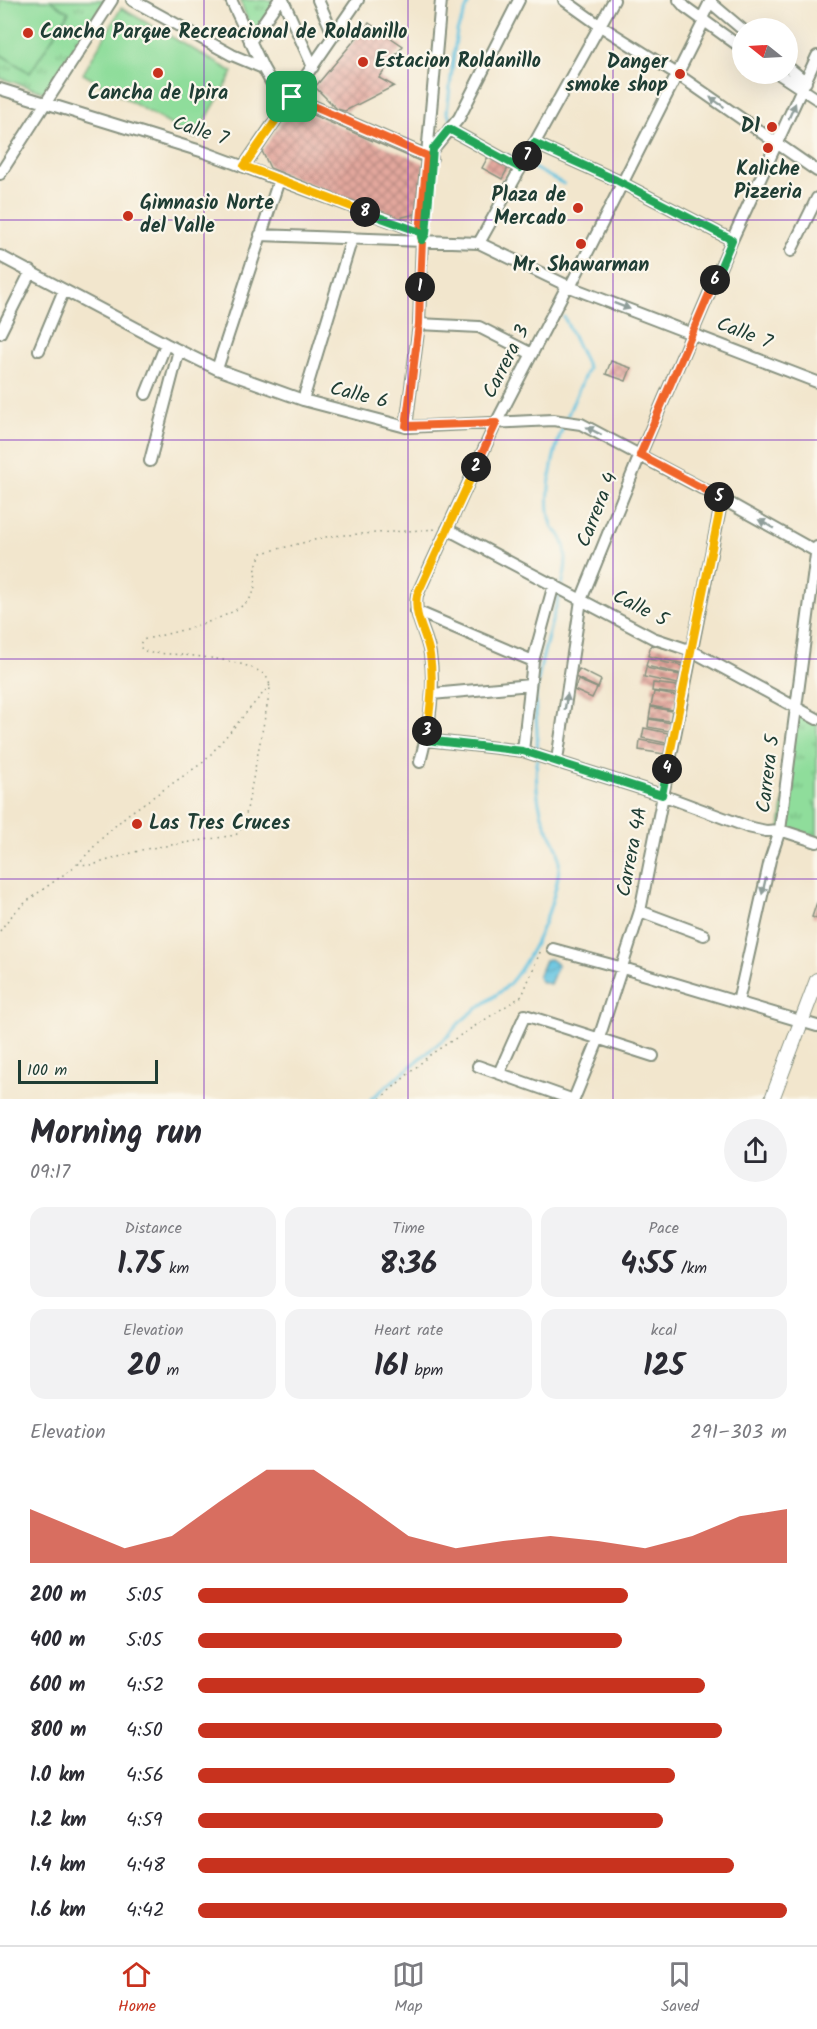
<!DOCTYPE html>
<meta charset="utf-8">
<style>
body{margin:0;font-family:Kalam,sans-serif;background:#f2f2f3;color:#2b2b33;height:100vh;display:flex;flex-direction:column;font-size:22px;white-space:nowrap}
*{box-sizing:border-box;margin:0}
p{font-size:20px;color:#7c7c81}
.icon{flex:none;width:33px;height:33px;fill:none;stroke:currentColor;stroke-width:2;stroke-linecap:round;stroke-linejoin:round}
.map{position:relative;height:1099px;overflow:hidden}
.drawer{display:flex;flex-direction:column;background:#fff;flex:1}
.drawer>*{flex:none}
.needle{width:39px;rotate:288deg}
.fabs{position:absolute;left:732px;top:18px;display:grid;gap:12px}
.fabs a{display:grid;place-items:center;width:66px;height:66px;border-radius:50%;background:#fff;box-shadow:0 6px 24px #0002;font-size:30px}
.scale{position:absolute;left:18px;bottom:15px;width:140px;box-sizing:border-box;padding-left:6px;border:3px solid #1f3d34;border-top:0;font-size:16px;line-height:21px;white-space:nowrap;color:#1f3d34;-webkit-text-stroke:4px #fbf7ec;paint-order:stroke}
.pin{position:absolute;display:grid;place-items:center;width:51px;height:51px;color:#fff;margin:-26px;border-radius:12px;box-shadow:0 3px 9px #0006}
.km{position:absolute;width:30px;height:30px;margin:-15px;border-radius:50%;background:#222;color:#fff;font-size:16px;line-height:30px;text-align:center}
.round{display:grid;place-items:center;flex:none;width:63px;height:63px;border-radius:32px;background:#f2f2f3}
.overview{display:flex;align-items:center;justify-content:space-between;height:102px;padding:0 30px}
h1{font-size:33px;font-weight:700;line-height:45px}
.stats{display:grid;grid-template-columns:repeat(3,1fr);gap:9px;height:102px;padding:6px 30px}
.stats div{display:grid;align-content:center;border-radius:15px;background:#f2f2f3;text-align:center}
.stats b{font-size:30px;font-weight:700}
.stats small{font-size:16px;font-weight:400}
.stats p{font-size:16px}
.chart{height:168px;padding:12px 30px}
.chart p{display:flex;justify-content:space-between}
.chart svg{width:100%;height:108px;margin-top:6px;fill:#c8321e;opacity:.7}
ul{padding:0 30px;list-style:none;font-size:20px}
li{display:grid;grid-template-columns:96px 72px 1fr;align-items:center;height:45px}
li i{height:15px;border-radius:8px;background:#c8321e}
.menu{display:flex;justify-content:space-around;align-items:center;height:84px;border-top:2px solid #e1e1e2;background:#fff;font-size:16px;color:#7c7c81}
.menu a{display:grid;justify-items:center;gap:3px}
.menu .active{color:#c8321e}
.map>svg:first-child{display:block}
</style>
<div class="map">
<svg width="817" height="1099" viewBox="0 0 817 1099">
<defs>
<pattern id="park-tufts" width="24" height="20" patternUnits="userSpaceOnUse" patternTransform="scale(1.5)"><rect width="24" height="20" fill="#8fdd9b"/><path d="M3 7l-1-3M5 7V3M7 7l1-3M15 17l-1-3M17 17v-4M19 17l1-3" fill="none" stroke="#74b47f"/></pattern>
<pattern id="water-waves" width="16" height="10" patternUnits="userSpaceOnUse" patternTransform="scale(1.5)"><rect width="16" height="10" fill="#61c2e0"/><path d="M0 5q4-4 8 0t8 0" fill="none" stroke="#4f9fb6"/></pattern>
<pattern id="building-cross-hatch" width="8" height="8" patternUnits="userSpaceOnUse" patternTransform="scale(1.5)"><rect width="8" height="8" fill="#e3a79d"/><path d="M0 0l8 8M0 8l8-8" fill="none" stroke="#b78981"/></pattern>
</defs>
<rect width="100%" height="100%" fill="#fbf7ec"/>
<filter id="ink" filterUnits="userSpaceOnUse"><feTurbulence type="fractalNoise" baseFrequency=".0167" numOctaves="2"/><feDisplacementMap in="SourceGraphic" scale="12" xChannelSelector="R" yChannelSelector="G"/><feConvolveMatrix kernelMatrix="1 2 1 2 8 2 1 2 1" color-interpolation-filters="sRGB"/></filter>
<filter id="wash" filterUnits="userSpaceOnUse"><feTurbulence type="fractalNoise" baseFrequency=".008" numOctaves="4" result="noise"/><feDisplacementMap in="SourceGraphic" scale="24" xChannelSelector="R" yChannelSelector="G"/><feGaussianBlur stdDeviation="1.35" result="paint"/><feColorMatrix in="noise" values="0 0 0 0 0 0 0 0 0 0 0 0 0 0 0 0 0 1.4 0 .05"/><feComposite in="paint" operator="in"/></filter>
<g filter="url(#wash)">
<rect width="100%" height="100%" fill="#f2e6cd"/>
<path fill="url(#park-tufts)" stroke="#578d68" stroke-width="1.5" d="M0,0H106L44,92L0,78Z
M240,0H278L253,36Z
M795,707L817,719V842L780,830Z"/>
<path fill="#8fdd9b" stroke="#578d68" stroke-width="1.5" d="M0,0H50L69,12L30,73L0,54Z
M121,8L233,72L195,139L83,74Z"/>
<path fill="url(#water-waves)" stroke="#40808a" stroke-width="1.5" d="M550,959L558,965L550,984L540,981L538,977L545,960Z"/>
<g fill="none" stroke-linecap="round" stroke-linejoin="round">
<path stroke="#61c2e0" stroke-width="3" d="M452,121L447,112L454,53L457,31L470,0
M507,155L520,161
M526,164L564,184
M564,317L588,368L566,419
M562,585C566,570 569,550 560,536C558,531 553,531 552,525C543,499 553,450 564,425
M537,753C539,733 534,713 536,692C541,658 551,625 560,592
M371,1099L449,1035C463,1015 486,1004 505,988C530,966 566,885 558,851C556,843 550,834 546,826C537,805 535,783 537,759"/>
</g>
<g id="blocks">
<path fill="url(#building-cross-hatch)" d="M369,23L403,46L379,78L394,86L345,111L337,109L315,87Z
M292,106L424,163L419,213L395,219L270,168L262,151Z
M489,155L509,166L502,179L482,168Z
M611,361L631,368L626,381L606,374Z
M651,645L686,653L684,664L648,656Z
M648,659L683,666L682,674L646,666Z
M646,668L680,675L678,684L644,677Z
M579,669L601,680L598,688L575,677Z
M578,680L597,688L592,698L574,690Z
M653,683L677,686L676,694L652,691Z
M654,692L676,696L673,710L651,706Z
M651,707L672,711L670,721L649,718Z
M649,719L671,723L669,731L648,727Z
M644,728L668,733L666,743L642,738Z
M640,740L666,745L664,754L639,750Z
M817,902V919L812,917Z"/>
</g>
</g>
<g filter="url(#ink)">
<use href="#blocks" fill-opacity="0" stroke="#889280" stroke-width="1.5"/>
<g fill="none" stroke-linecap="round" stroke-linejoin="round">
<defs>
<path id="minor" d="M132,0L232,55L263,68
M231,0L263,68L285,107
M283,0L313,67
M318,0L334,36
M564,0L599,25L677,74L817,171
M679,0L685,7L742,48
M710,2L742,29
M250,42L279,0
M788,67L806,82
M779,74L817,99
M0,89L204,152L420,232
M292,97L432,158
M449,129L520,168
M534,143L616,180L732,240
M433,149L459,118L519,0
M244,166L358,0
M0,174L112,0
M260,235L479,243L570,287L817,382
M479,243L614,0
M791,251L817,198
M0,256L166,344L217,369L303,400L406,427L553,420L581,424L722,499L817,552
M570,287L704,21L703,16L711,0
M419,324L479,327L532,354
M0,333L31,271
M39,350L64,290
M217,369L279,180
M146,394L166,344
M303,400L352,238
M406,427L419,324L422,240L420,232L441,0
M150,461L179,350
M447,529L653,638L692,651L817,719
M416,611L533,661
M432,694L530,685
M426,740L523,751L662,795L748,827L766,831L780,830L817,842
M523,751L533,661L554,584
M557,760L581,600L640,455L732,240L817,56
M420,762C429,728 436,690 430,654C427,634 413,616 417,595L496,423L567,286
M640,911L704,935
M553,949L623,968L817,1026
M738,1002L770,860L780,830L817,547
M478,1066L571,1099
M499,1073L525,1015L653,1056
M574,1099L599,1038L640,911L722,499"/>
<path id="major" d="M772,1099L817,980"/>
</defs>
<use href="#minor" stroke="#889280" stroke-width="14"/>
<use href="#major" stroke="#889280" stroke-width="16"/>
<path stroke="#889280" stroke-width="1.5" stroke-dasharray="1.5 4.5" stroke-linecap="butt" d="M270,685L205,761L127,815L101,839L78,864L92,865L145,849L236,835L244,825L269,696C270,690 271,684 267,678C253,658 175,654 151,653L142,650L140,645L142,640C167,634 237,619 251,597C260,583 250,571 262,553L330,536L437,529
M0,931C21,899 49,888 77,864
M380,1099L431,1054L522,996L541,950H543"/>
<use href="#minor" stroke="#fff" stroke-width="10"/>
<use href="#major" stroke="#fff" stroke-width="14"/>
</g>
<defs><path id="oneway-solid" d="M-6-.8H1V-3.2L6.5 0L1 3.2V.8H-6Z" transform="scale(1.5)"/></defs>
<g fill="#8f9e9a">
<use href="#oneway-solid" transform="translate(717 102) rotate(-145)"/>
<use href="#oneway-solid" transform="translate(792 111) rotate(-66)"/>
<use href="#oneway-solid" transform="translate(622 306) rotate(21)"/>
<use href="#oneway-solid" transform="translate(594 431) rotate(-153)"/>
<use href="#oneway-solid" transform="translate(766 524) rotate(-151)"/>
<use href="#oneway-solid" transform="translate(566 702) rotate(-81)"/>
<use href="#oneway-solid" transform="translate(764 886) rotate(103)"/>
</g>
</g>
<g fill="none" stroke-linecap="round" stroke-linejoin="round" filter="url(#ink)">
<defs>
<path id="split-1" d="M292,97L427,156L420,232L422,240L420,287"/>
<path id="split-2" d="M420,287L419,324L406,426L496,423L476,467"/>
<path id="split-3" d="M427,731C431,706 434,680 430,655C427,634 413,617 417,595L476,467"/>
<path id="split-4" d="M427,731L426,740L523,751L662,795L667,769"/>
<path id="split-5" d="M667,769L722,499L719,497"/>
<path id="split-6" d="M715,280L640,455L719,497"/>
<path id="split-7" d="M527,156L534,143L616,180L732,240L715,280"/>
<path id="split-8" d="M365,212L420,232L422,240L426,234L433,149L449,129L520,168L527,156"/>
<path id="split-9" d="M292,97L244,166L365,212"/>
</defs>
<use href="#split-1" stroke="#fff" stroke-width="12"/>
<use href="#split-2" stroke="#fff" stroke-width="12"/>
<use href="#split-3" stroke="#fff" stroke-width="12"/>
<use href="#split-4" stroke="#fff" stroke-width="12"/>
<use href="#split-5" stroke="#fff" stroke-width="12"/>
<use href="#split-6" stroke="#fff" stroke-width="12"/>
<use href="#split-7" stroke="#fff" stroke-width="12"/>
<use href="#split-8" stroke="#fff" stroke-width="12"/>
<use href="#split-9" stroke="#fff" stroke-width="12"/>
<use href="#split-1" stroke="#f0652b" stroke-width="8"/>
<use href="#split-2" stroke="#f0652b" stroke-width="8"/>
<use href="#split-3" stroke="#f5b400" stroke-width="8"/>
<use href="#split-4" stroke="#22a559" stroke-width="8"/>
<use href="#split-5" stroke="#f5b400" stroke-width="8"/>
<use href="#split-6" stroke="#f0652b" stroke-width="8"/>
<use href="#split-7" stroke="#22a559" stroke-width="8"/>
<use href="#split-8" stroke="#22a559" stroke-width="8"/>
<use href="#split-9" stroke="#f5b400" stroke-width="8"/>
</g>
<path fill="none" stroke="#7b2cbf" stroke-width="1.5" stroke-opacity="0.55" d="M204,0V1099M408,0V1099M613,0V1099M0,220H817M0,440H817M0,659H817M0,879H817"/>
<g fill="#c8321e" stroke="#fbf7ec" stroke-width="2">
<circle cx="28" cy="33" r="6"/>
<circle cx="363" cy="62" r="6"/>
<circle cx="158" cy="73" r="6"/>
<circle cx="680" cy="74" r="6"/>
<circle cx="772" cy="127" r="6"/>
<circle cx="768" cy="148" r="6"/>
<circle cx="578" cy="208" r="6"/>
<circle cx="128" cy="216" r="6"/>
<circle cx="581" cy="244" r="6"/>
<circle cx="137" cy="824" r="6"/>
</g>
<g text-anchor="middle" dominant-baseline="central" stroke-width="4.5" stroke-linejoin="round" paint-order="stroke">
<g font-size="20" font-weight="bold" fill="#1f3d34" stroke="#fbf7ec" text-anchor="start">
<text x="40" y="33">Cancha Parque Recreacional de Roldanillo</text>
<text x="375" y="62">Estacion Roldanillo</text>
<text x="668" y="63" text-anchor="end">Danger<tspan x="668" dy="23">smoke shop</tspan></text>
<text x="158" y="94" text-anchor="middle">Cancha de Ipira</text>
<text x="760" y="127" text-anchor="end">D1</text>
<text x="768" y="170" text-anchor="middle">Kaliche<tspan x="768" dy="23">Pizzeria</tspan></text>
<text x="566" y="196" text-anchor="end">Plaza de<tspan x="566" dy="23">Mercado</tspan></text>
<text x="140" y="204">Gimnasio Norte<tspan x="140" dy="23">del Valle</tspan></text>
<text x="581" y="266" text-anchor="middle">Mr. Shawarman</text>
<text x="149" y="824">Las Tres Cruces</text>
</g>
<g font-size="20" fill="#1f3d34" stroke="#fbf7ec">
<text transform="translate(200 132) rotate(18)">Calle 7</text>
<text transform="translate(744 334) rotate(21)">Calle 7</text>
<text transform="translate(507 362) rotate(-63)">Carrera 3</text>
<text transform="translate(359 396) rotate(14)">Calle 6</text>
<text transform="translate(598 510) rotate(-68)">Carrera 4</text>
<text transform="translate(640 609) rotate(27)">Calle 5</text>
<text transform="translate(769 774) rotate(-83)">Carrera 5</text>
<text transform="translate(633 852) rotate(-79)">Carrera 4A</text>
</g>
</g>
</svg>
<div class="fabs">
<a><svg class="needle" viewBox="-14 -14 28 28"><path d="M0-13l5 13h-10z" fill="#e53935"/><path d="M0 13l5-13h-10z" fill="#7c7c81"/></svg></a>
</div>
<div class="scale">100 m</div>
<div class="pin" style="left:292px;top:97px;background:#1e9e55"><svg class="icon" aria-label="arrive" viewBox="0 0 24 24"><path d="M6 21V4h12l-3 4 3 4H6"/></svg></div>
<b class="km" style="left:420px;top:287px">1</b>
<b class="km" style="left:476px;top:467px">2</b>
<b class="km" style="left:427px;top:731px">3</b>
<b class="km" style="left:667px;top:769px">4</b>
<b class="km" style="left:719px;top:497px">5</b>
<b class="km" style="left:715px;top:280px">6</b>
<b class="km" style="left:527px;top:156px">7</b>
<b class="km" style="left:365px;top:212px">8</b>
</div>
<section class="drawer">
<div class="overview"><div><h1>Morning run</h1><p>09:17</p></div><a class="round"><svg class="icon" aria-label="share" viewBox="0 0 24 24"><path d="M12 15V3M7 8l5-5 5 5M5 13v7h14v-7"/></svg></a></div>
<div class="stats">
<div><p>Distance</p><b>1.75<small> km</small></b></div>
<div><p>Time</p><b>8:36</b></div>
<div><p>Pace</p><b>4:55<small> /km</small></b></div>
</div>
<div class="stats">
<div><p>Elevation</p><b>20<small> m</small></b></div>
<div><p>Heart rate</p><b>161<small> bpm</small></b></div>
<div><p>kcal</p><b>125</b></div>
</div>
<div class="chart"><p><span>Elevation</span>291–303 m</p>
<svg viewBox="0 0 160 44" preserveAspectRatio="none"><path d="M0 44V22L10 30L20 38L30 33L40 19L50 6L60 6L70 19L80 33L90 38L100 35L110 33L120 35L130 38L140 33L150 25L160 22V44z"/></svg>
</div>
<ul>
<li><b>200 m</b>5:05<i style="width:73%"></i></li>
<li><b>400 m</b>5:05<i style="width:72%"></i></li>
<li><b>600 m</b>4:52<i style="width:86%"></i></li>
<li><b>800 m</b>4:50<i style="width:89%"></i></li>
<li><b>1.0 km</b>4:56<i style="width:81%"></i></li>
<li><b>1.2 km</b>4:59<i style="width:79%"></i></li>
<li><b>1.4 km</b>4:48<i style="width:91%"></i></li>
<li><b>1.6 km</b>4:42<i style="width:100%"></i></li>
</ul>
</section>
<nav class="menu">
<a class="active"><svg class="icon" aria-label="home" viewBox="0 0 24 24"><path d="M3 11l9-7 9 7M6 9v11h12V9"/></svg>Home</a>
<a><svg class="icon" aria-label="map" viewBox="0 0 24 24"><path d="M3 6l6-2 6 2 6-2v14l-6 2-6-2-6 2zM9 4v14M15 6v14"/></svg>Map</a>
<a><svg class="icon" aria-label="saved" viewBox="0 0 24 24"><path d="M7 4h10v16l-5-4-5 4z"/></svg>Saved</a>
</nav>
